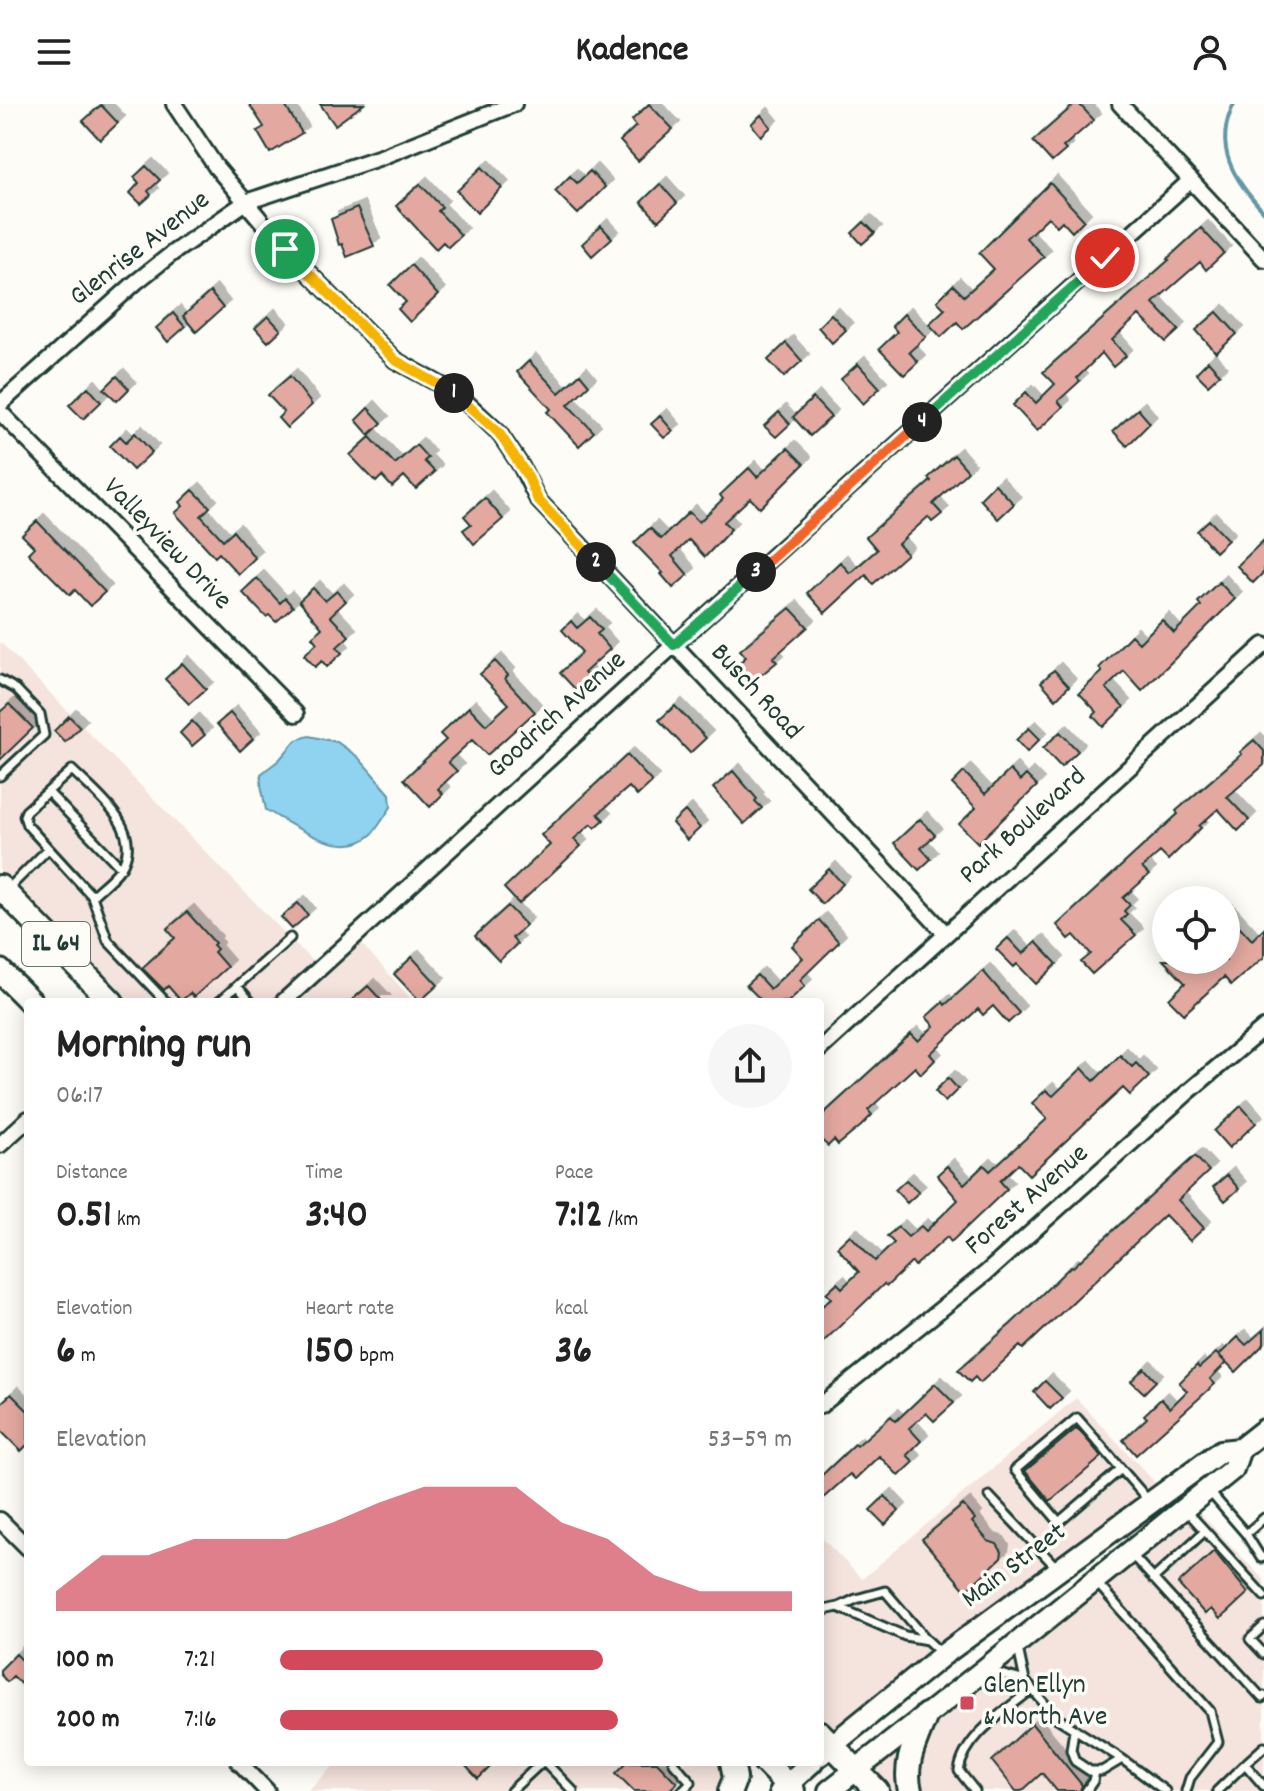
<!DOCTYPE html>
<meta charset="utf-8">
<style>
body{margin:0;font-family:Dekko,sans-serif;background:#f6f6f6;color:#222;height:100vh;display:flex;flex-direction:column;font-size:30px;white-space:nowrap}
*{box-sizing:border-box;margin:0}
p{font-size:26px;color:#767676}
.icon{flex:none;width:44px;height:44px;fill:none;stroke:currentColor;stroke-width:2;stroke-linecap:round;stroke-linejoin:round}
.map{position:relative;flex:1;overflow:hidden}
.drawer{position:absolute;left:24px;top:894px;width:800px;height:768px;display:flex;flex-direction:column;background:#fff;border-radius:8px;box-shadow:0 4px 20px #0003}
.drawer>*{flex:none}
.fabs{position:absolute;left:1152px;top:782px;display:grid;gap:16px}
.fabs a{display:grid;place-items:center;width:88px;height:88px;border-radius:50%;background:#fff;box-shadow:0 4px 20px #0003;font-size:40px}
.pin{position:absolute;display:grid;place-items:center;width:68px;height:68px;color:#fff;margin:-34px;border:4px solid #fff;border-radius:50%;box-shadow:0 2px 8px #0007}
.km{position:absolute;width:40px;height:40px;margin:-20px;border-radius:50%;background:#222;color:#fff;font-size:22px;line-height:40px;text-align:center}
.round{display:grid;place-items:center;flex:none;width:84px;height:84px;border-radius:42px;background:#f6f6f6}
.overview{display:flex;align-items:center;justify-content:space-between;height:136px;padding:0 32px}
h1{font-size:44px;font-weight:800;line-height:60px}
.figures{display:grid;grid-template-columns:repeat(3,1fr);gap:12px;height:136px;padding:8px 32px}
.figures div{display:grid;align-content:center}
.figures b{font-size:40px;font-weight:800}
.figures small{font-size:22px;font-weight:400}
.figures p{font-size:22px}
.chart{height:224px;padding:16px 32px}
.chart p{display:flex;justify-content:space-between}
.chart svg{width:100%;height:144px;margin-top:8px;fill:#d1495b;opacity:.7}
ul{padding:0 32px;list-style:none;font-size:26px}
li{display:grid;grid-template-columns:128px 96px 1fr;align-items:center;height:60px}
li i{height:20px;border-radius:10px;background:#d1495b}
header{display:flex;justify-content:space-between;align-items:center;height:104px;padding:0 32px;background:#fff;font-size:36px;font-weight:800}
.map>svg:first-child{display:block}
</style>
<header><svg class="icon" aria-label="menu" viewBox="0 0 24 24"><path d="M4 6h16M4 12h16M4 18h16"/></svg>Kadence<svg class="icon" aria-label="person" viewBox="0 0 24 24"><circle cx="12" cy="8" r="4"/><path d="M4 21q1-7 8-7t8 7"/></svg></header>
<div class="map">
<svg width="1264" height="1687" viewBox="0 0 1264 1687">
<defs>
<filter id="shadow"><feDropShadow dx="7" dy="-7" stdDeviation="0" flood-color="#0004"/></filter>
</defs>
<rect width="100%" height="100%" fill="#fdfcf7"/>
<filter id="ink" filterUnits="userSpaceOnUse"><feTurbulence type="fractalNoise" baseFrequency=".0125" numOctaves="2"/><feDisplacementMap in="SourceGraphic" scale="16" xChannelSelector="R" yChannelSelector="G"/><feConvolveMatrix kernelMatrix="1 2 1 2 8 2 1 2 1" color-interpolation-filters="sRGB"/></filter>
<g filter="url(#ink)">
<path fill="#f5e3dd" d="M0,538L316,861L275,898H117L0,777Z
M358,836L414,898H291Z
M1076,1294L1164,1388L836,1631L820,1616V1432L862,1475Z
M1196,1405L1264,1476V1687H890L868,1664Z
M338,1658H725L723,1687H307Z"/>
<path fill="#8fd3f0" stroke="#6297a5" stroke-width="2" d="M309,632L337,638L358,653L390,690L391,703C385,712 379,722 372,730C343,758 293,721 266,706L261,681V670L279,656L296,636Z"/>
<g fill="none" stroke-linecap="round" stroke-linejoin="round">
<path stroke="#6297a5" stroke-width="4" d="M1234,0C1212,43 1234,76 1264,108"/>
</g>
<path fill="#e3a9a0" stroke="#1f3d34" stroke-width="2" filter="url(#shadow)" d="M249,0H284L302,29L270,49L257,27L264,23Z
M320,0H364L335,21Z
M649,0L673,25L638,57L620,37L636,22L632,16Z
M1075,0H1079L1094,16L1063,43L1066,46L1052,58L1033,37Z
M101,1L118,19L100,36L83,17Z
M761,11L771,23L761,32L751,20Z
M146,62L160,76L148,87L151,91L141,100L130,89L139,79L134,73Z
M482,63L502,84L477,109L457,87Z
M590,67L605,83L578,110L555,87L570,72L577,79Z
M1050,79L1084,116L1072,128L1062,117L1057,122L1048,113L1026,134L1044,153L963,225L957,218L941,233L929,220L945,205L937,197L953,181L964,192L994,165L979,149Z
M420,80L442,103L438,107L461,131L448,143L443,138L436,145L396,102Z
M660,80L677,99L658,117L641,98Z
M357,104L374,142L347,153L342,140L339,141L331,115Z
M864,118L875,129L862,140L852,129Z
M601,122L612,134L592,152L582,140Z
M1201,124L1224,149L1206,166L1200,158L1153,199L1179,226L1166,238L1139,211L1112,236L1126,252L1113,263L1102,249L1077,274L1080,277L1058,297L1063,303L1037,327L1013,301L1026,288L1036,299L1055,280L1043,268L1169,156L1167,155Z
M411,161L438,191L410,218L398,205L406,198L390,181Z
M210,188L223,204L196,228L183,212Z
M1217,208L1237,230L1216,249L1196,226Z
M173,209L185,223L168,238L156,224Z
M831,210L846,226L832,239L818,223Z
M904,210L926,233L909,248L918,258L904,271L879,245L897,228L892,222Z
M268,212L281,226L268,238L255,224Z
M786,239L802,257L784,273L768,256Z
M529,257L559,289L580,270L589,281L568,301L594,328L579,342L547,308L551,305L517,268Z
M1208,257L1220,270L1208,281L1196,269Z
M858,260L880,284L863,300L841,275Z
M117,272L129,285L117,297L104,285Z
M290,272L312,301L287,324L278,314L284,308L268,291Z
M88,283L101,298L83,315L69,301Z
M813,294L831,313L810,332L793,313Z
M368,304L382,319L369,331L356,316Z
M1138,305L1150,319L1127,342L1113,327Z
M779,308L790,320L776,333L764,322Z
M660,312L673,327L664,334L651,320Z
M135,329L152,348L133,366L110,342L120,332L126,338Z
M370,333L395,360L416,341L428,354L424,357L435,368L416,385L404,372L392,383L382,372L376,378L350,351Z
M788,344L804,360L760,404L750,394L724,418L731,425L705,453L689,436L672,452L688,471L673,484L661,470L663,469L634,439L650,424L661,435L689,408L699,418L723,395L720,391L749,364L757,373Z
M954,351L968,367L933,400L942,410L932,418L928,413L898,440L907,450L873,480L866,471L825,509L807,489L840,458L850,469L877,446L866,433L931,377L928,374Z
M995,380L1014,400L998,415L980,395Z
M193,386L210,403L201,412L223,436L233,427L255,454L238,470L219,449L215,453L175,409L183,402L180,398Z
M485,394L503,415L474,440L463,426L471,420L464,412Z
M1209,416L1228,436L1215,448L1197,427Z
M37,417L105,488L90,502L75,486L70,491L28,449L34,443L22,431Z
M1264,436V468L1253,479L1237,462Z
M257,474L280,499L285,494L293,503L276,518L269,511L266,513L242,488Z
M1219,478L1235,495L1142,587L1124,567L1106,584L1124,603L1103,623L1093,612L1097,608L1079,589L1102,568L1099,564L1131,531L1139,539L1162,516L1174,529L1201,502L1198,498Z
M313,484L325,497L337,487L346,497L330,512L349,532L337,543L342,549L327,563L322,557L315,563L304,551L317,539L312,533L322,524L299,497Z
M790,504L808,523L773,554L777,558L749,581L734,564L746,553L740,546Z
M590,513L602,526L597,530L610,545L584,569L589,574L576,586L560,569L582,548L562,526L571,517L577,524Z
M495,557L508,571L505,575L535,608L487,651L472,636L448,658L457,667L438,685L443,690L430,703L404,675L446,636L440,630L469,603L486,621L509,600L480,570Z
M182,559L206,585L189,600L165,575Z
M1054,566L1069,582L1056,595L1041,578Z
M9,600L33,624L0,656V608Z
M675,602L706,634L690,649L659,616Z
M230,609L253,635L240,647L217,620Z
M69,612L80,623L65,638L54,627Z
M192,617L205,631L192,642L180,629Z
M1029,624L1040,635L1027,648L1016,636Z
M1060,628L1078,647L1061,663L1043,644Z
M1254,636L1264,647V661L1227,693L1249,716L1238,727L1218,705L1199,722L1201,724L1168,756L1160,748L1142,764L1149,771L1123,794L1130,801L1124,807L1127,810L1121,816L1136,831L1092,870L1081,858L1091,850L1074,831L1069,835L1057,821L1178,710L1176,707L1242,650L1240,648Z
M627,651L652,678L637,692L629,683L598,710L604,716L595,724L591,720L574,735L581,742L519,800L504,784L550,741L541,731Z
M1010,666L1020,677L1026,671L1037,682L978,739L959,720L976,704L952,680L964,668L985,690Z
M733,667L757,695L755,697L762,704L744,720L713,684Z
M685,707L700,724L687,736L672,719Z
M920,715L935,731L921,744L931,755L919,766L894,739Z
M829,765L843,780L822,800L808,785Z
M298,799L308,811L292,825L281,813Z
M508,802L526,821L512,834L517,840L499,857L475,832Z
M187,808L215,839L213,841L217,845L214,848L227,863L194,893L190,889L181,897L168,882L164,886L142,864L175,834L167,825Z
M1226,808L1252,836L1264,824V853L1231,881L1224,873L1184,910L1169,895L1185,879L1163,856H1226Z
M819,816L839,838L800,876L805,882L788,898H757L760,895L746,881L757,871L770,885L803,854L792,842Z
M1008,834L1023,850L1036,838L1057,860L1036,880L1017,860L1014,863L996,845Z
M412,853L438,881L420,897L394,870Z
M983,867L1019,909L1008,919L993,902L983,911L978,905L930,950L935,956L921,970L915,963L868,1006L872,1011L861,1022L838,1041L834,1036L828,1042L820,1035V1013L911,930L918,937L934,922L926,913L943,898L945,901Z
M368,882L383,898H350Z
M1120,951L1132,963L1136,959L1149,973L1130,991L1123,984L1029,1071L1018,1060L1000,1077L1007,1085L951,1138L947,1133L915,1162L912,1158L887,1182L884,1180L820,1241V1204L831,1194L826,1189L837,1179L842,1184L859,1168L837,1143L850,1131L875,1157L894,1139L887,1132L898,1123L908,1133L921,1122L926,1127L958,1096L937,1071L947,1062L964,1080L984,1061L990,1067L1047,1015L1032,999L1046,986L1053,992L1082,964L1094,977Z
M948,974L958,985L945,998L935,987Z
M1241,1002L1256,1019L1229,1044L1214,1027Z
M1195,1052L1209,1067L1178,1096L1204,1124L1190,1137L1165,1111L1023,1245L1020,1242L980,1279L975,1273L970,1278L958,1266L1011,1220L1071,1162L1073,1163Z
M1227,1071L1239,1085L1225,1097L1213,1083Z
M906,1076L919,1088L907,1099L895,1086Z
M1264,1225V1240L1236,1268L1219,1251L1238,1233L1246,1241Z
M1216,1249L1226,1259L1210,1275L1215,1280L1136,1351L1123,1336L1147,1314L1144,1311L1161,1295L1170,1304L1187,1287L1179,1279L1197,1261L1199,1264Z
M1144,1264L1156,1277L1144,1289L1131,1277Z
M1045,1277L1062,1294L1050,1305L1034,1288Z
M935,1280L954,1299L934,1317L926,1309L909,1324L921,1337L907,1351L914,1358L899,1372L879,1352L855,1375L850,1370L820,1397V1373L855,1340L857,1342L891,1312L896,1317Z
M11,1290L28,1307V1340L21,1347L0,1326V1300Z
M1077,1324L1102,1353L1050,1397L1025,1367Z
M885,1392L899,1407L885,1421L870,1406Z
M963,1401L975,1415L972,1418L988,1437L997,1440L1002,1448L1001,1454L966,1487L922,1435Z
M1214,1447L1248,1489L1220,1515L1211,1505L1205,1510L1178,1480Z
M16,1550L28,1562V1587L13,1572L7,1578L0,1570V1566Z
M1032,1620L1082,1681L1080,1687H1057L1042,1669L1022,1687H1016L992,1657Z
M462,1658H495L478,1675Z
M627,1658H657L677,1679L668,1687H634L616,1669Z"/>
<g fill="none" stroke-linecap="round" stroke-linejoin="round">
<defs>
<path id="lane" d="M0,576L16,585L40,610L44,631L0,672
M48,688L121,764
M7,786L48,745
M92,792C102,782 117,772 123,760C142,723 95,689 72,666L26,707L24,712L27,721L92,792L108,837L166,898
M237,882L251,898
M219,898L290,834
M1121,1365L1059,1418L1015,1366L1077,1314L1149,1397
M1209,1387L1246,1430L1261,1454L1264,1453
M989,1392L1057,1464
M1185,1405L1264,1492
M1246,1430L1264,1414
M1131,1450L1262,1594L1264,1592
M1153,1475L1205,1427
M1097,1479L1210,1607L1218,1638L1190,1674L1186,1687
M839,1503L856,1495L885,1487L927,1536
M820,1507L838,1503L905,1532L927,1536L942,1550
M1264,1522L1250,1535L1264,1550
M1018,1544L1025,1577L1057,1614L1122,1655L1165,1687
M988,1570H1001L1025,1577
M1074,1626L1071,1646L1075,1657L1090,1667H1102L1122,1655
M545,1658L573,1687
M673,1658L691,1678L682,1687
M1245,1660L1264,1643
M511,1687L542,1658
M975,1687L959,1667C964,1632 1006,1607 1032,1585
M1086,1687L1093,1677L1095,1668
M1217,1687L1245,1660L1264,1682"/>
<path id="street" d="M174,0L216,63L285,145L395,256L448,285L467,299L499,329L521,362L538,396L946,830
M1120,0L1264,155
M0,300L136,178L174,148L246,98L381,53L514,0
M0,308L296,610
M283,898L674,541L1191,76
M820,945L1264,541
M0,1041L28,1015
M820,1302L986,1169L1187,989L1264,924
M0,1416L28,1444
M239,1658L267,1687"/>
<path id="secondary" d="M820,1651L943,1551L1221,1347L1240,1345
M780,1687L812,1658
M829,1687L979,1570L1207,1386L1233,1365L1240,1345L1264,1326"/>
<path id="primary" d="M0,783L112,898
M0,867L31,898
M820,1629L877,1687
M765,1658L793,1687
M730,1687L735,1674L732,1658
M910,1687C903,1659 916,1637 926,1611"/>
</defs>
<use href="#lane" stroke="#1f3d34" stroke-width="13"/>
<use href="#street" stroke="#1f3d34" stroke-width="20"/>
<use href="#secondary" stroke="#1f3d34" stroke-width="26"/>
<use href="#primary" stroke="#1f3d34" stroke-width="28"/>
<use href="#lane" stroke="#fdfcf7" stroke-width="7"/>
<use href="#street" stroke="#fdfcf7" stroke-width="14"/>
<use href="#secondary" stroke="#fdfcf7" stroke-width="20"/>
<use href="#primary" stroke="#fdfcf7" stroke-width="22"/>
</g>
</g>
<g fill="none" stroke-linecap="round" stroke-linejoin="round" filter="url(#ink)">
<defs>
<path id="split-1" d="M285,145L395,256L454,289"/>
<path id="split-2" d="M454,289L499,329L528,373L538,396L596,458"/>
<path id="split-3" d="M596,458L674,541L756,468"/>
<path id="split-4" d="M756,468L922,318"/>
<path id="split-5" d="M922,318L1105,154"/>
</defs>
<use href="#split-1" stroke="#fff" stroke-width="16"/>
<use href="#split-2" stroke="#fff" stroke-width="16"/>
<use href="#split-3" stroke="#fff" stroke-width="16"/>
<use href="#split-4" stroke="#fff" stroke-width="16"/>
<use href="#split-5" stroke="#fff" stroke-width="16"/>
<use href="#split-1" stroke="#f5b400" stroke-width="10"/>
<use href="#split-2" stroke="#f5b400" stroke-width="10"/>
<use href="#split-3" stroke="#22a559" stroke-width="10"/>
<use href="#split-4" stroke="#f0652b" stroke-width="10"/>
<use href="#split-5" stroke="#22a559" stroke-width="10"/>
</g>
<rect fill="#d1495b" stroke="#fdfcf7" stroke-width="3" x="959" y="1591" width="16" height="16" rx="4"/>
<g text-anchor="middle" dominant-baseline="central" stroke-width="7" stroke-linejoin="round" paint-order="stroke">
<rect fill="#fdfcf7" stroke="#62766e" stroke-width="2" x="22" y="818" width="68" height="44" rx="6"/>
<g font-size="26" font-weight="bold" fill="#1f3d34">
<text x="56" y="840">IL 64</text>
</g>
<g font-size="28" fill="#1f3d34" stroke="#fdfcf7">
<text transform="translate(141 146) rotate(-38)">Glenrise Avenue</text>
<text transform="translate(166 441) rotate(46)">Valleyview Drive</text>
<text transform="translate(755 589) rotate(47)">Busch Road</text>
<text transform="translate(558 612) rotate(-42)">Goodrich Avenue</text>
<text transform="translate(1024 723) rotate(-42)">Park Boulevard</text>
<text transform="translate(1028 1097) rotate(-41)">Forest Avenue</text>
<text transform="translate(1015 1463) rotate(-37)">Main Street</text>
</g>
<g font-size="28" fill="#1f3d34" stroke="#fdfcf7" text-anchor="start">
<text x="983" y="1583">Glen Ellyn<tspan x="983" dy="32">&amp; North Ave</tspan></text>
</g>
</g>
</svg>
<div class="fabs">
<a><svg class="icon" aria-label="locate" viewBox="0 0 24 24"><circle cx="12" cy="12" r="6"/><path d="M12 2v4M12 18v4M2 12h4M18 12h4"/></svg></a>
</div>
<div class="pin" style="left:285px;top:145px;background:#1e9e55"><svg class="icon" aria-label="arrive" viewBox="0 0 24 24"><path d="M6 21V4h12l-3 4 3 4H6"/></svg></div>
<div class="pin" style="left:1105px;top:154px;background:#d93025"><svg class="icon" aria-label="check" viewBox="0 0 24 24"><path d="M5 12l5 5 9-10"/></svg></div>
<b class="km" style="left:454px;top:289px">1</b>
<b class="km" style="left:596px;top:458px">2</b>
<b class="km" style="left:756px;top:468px">3</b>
<b class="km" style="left:922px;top:318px">4</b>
<section class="drawer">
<div class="overview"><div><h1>Morning run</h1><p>06:17</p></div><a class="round"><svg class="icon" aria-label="share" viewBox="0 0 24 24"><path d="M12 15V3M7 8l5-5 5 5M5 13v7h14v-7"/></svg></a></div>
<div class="figures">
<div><p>Distance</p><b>0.51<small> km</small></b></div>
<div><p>Time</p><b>3:40</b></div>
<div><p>Pace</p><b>7:12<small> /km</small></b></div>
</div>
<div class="figures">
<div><p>Elevation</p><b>6<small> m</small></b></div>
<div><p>Heart rate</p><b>150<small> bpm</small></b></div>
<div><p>kcal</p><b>36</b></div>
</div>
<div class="chart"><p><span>Elevation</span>53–59 m</p>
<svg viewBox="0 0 160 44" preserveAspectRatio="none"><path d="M0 44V38L10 27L20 27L30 22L40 22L50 22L60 17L70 11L80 6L90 6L100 6L110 17L120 22L130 33L140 38L150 38L160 38V44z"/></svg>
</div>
<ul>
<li><b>100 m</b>7:21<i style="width:63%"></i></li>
<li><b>200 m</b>7:16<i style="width:66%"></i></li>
</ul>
</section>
</div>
